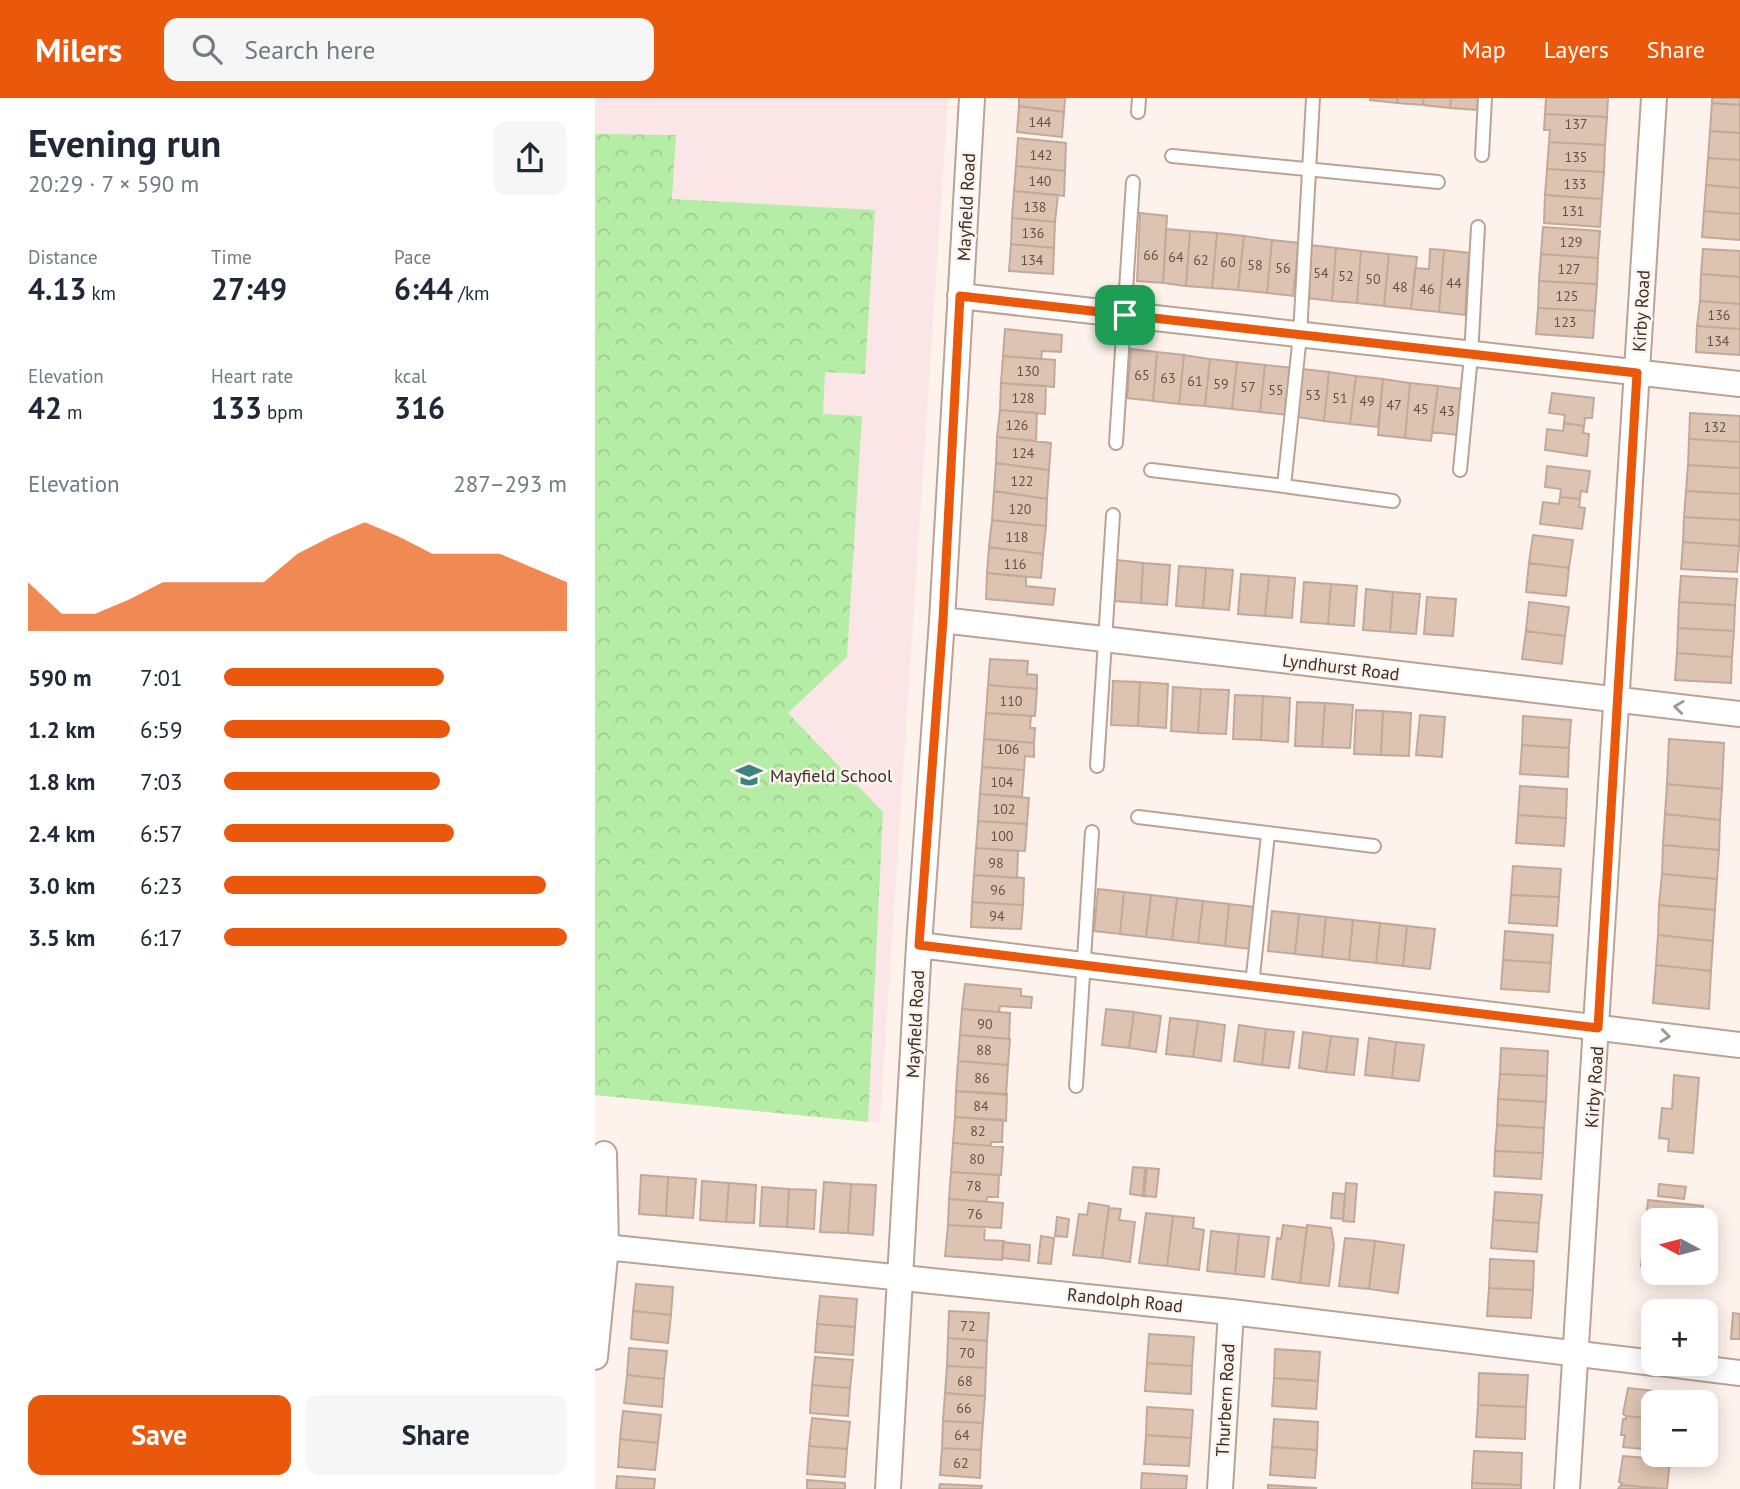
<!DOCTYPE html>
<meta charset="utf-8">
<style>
body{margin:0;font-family:"PT Sans",sans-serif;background:#f6f6f7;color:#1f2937;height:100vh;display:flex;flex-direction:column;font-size:26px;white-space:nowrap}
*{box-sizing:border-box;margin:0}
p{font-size:23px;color:#747a83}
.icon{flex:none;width:38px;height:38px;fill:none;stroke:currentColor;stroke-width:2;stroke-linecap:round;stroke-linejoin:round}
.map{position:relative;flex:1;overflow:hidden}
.drawer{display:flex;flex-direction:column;background:#fff;width:595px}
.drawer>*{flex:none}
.needle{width:46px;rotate:277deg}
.controls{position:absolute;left:1046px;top:1110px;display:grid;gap:14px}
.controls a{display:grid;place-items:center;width:77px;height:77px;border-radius:14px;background:#fff;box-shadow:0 4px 18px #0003;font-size:35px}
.pin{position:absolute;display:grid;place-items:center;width:60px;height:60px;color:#fff;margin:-30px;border-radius:14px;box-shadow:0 4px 10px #0006}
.round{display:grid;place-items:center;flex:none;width:74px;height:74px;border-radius:14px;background:#f6f6f7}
.overview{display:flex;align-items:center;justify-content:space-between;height:119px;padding:0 28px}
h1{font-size:38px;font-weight:700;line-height:52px}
.stats{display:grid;grid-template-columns:repeat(3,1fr);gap:10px;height:119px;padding:7px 28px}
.stats div{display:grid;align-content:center}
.stats b{font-size:30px;font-weight:700}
.stats small{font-size:19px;font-weight:400}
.stats p{font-size:19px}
.chart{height:196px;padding:14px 28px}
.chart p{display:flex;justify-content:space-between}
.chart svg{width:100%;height:126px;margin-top:7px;fill:#ea580c;opacity:.7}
.primary-button{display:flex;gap:14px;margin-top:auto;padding:14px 28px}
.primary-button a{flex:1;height:80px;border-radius:14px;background:#ea580c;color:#fff;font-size:28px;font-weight:700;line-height:80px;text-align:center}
.primary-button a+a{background:#f6f6f7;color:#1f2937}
ul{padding:0 28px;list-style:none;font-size:23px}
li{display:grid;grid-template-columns:112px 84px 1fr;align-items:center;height:52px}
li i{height:18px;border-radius:9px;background:#ea580c}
header{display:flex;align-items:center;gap:42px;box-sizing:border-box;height:98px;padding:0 35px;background:#ea580c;color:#fff}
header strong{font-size:33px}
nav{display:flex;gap:38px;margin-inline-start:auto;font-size:24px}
.search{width:490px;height:63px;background:#f6f6f7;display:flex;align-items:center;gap:18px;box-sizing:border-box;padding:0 24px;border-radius:14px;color:#747a83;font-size:26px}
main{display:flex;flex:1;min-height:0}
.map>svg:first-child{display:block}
</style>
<header>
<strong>Milers</strong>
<div class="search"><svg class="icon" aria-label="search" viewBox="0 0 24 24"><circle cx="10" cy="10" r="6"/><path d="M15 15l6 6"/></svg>Search here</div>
<nav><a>Map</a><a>Layers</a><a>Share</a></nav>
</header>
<main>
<section class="drawer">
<div class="overview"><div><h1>Evening run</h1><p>20:29 · 7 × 590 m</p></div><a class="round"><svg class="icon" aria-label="share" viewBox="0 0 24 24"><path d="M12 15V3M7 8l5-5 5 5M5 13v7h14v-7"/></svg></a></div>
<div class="stats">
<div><p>Distance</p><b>4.13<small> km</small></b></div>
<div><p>Time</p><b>27:49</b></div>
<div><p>Pace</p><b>6:44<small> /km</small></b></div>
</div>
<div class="stats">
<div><p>Elevation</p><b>42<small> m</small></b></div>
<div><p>Heart rate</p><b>133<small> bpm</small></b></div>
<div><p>kcal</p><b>316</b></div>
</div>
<div class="chart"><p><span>Elevation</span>287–293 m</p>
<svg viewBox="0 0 160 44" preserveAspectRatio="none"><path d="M0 44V27L10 38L20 38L30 33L40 27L50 27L60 27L70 27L80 17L90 11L100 6L110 11L120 17L130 17L140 17L150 22L160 27V44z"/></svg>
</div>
<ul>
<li><b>590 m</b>7:01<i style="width:64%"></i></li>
<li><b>1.2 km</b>6:59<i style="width:66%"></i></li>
<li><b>1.8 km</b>7:03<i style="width:63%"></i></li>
<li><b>2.4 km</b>6:57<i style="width:67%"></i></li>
<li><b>3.0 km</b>6:23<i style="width:94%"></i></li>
<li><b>3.5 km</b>6:17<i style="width:100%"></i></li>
</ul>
<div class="primary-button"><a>Save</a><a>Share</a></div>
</section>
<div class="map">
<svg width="1145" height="1391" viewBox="0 0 1145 1391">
<defs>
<pattern id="park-crowns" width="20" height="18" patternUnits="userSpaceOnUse" patternTransform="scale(1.75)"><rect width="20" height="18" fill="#b6eda6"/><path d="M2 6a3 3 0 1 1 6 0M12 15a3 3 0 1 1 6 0" fill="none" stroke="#9dcc8f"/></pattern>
</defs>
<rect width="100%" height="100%" fill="#fef3ec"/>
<path fill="#fbe6e7" d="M0,0H353L285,1025L0,997Z"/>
<path fill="url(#park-crowns)" d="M0,36L81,37L77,101L280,112L270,276L230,274L228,316L267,318L252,559L193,615L288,714L273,1024L0,997Z"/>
<path fill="#ddc3b2" stroke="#c2a898" stroke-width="2" d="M424,0H470L469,14L424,8Z
M775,0H803L802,5L775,2Z
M803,0H829L828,7L802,5Z
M829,0H856L855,10L828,7Z
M856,0H883L882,12L855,10Z
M951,0H1013L1012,19L950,16Z
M1117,0H1145V7L1117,5Z
M1117,5L1145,7V35L1115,33Z
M424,8L469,14L467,39L422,34Z
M950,16L1012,19L1010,47L954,44L955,32H949Z
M1115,33L1145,35V62L1113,60Z
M423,40L471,45L470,73L421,68Z
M954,44L1010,47L1009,74L952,71Z
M1113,60L1145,62V90L1111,87Z
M421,68L470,73L469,98L419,93Z
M952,71L1009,74L1007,101L950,97Z
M1111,87L1145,90V116L1109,113Z
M419,93L463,97L460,124L417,120Z
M950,97L1007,101L1005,129L949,125Z
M1109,113L1145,116V142L1107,139Z
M545,115L572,118L568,185L542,183Z
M417,120L460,124L459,150L416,146Z
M948,129L1005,133L1003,160L946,156Z
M571,131L595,133L591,188L568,185Z
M595,133L622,135L617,190L591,188Z
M622,135L649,138L643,192L617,190Z
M649,138L677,142L672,195L643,192Z
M677,142L704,145L698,198L672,195Z
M416,146L459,150L458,176L414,173Z
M715,147L741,150L737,203L712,200Z
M741,150L766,153L762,205L737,203Z
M835,151L849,152L844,214L816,211L820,170L834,171Z
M1108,151L1145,153V179L1106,176Z
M849,152L874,155L870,217L844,214Z
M766,153L794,156L789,208L762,205Z
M794,156L822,159L816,211L789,208Z
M946,156L1003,160L1002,186L944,183Z
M1106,176L1145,179V206L1105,203Z
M944,183L1002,186L1000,213L943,210Z
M1105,203L1145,206V231L1102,228Z
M943,210L1000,213L998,240L941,236Z
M1102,228L1145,231V257L1101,254Z
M410,231L467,237L466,254L447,253L446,261L408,258Z
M536,251L562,254L558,303L532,300Z
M562,254L589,257L584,306L558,303Z
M589,257L615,261L610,308L584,306Z
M408,258L460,262L459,289L406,285Z
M615,261L642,264L637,311L610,308Z
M642,264L670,267L665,314L637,311Z
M670,267L698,270L693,317L665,314Z
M707,271L734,274L729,323L702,319Z
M734,274L761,278L755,326L729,323Z
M761,278L788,281L783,329L755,326Z
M788,281L815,285L810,340L783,337Z
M406,285L451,288L450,316L405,312Z
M815,285L843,288L836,343L810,340Z
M843,288L868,291L862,337L837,334Z
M957,295L999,300L997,320H990L989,328L969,325L970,317L954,315Z
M405,312L442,315L441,343L402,339Z
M1095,315L1145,318V344L1094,341Z
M969,325L989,328L988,335L994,336L992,358L950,352L952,331L968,333Z
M402,339L456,345L454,372L401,365Z
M1094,341L1145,344V370L1093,367Z
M401,365L454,372L452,401L399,393Z
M1093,367L1145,370V396L1091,393Z
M952,368L995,373L992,394L986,393L985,401L965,399L966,391L950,389Z
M399,393L452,401L451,428L397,422Z
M1091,393L1145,396V422L1089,419Z
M965,399L985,401L984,409L990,410L987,431L945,426L948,404L964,406Z
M1089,419L1145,422L1144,448L1088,444Z
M397,422L451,428L448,456L394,449Z
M938,437L978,442L974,470L934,465Z
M1088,444L1144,448L1142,474L1086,471Z
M394,449L448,456L446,480L392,475Z
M522,462L548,465L546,505L519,503Z
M548,465L575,467L572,507L546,505Z
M934,465L974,470L971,498L931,494Z
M584,468L611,470L608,510L581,508Z
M611,470L638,472L634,512L608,510Z
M392,475L431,479V488L460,491L458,507L391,501Z
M646,476L674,478L670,518L643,516Z
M674,478L700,480L697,520L670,518Z
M1086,478L1142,481L1140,507L1084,504Z
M709,484L736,486L733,526L706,524Z
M736,486L762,488L759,528L733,526Z
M771,491L798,494L795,534L768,532Z
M798,494L825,496L821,536L795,534Z
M832,499L861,501L858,538L829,536Z
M934,504L974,509L970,538L931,533Z
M1084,504L1140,507L1139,533L1083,530Z
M1083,530L1139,533L1137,559L1082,555Z
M931,533L970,538L967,566L927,561Z
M1082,555L1137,559L1136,585L1080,582Z
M395,561L433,563L432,576L442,577V591L393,587Z
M518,583L545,584L543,628L516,627Z
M545,584L573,586L571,630L543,628Z
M393,587L442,591L440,618L391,615Z
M578,589L606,591L603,635L576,633Z
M606,591L634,592L631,636L603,635Z
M640,597L668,598L666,642L638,641Z
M668,598L695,600L693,644L666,642Z
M702,604L730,605L727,649L700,648Z
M730,605L758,607L755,650L727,649Z
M761,612L788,613L786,657L759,656Z
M788,613L816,615L814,658L786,657Z
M391,615L436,618L435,630H440L439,645L389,641Z
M825,617L850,619L847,659L821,657Z
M928,618L976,622L974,650L927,647Z
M389,641L439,645V659L430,658L429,672L387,669Z
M1074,641L1129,645L1127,691L1072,686Z
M927,647L974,650L973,679L925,676Z
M387,669L429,672L427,699L385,696Z
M1072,686L1127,691L1125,722L1070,716Z
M925,688L972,691L971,720L923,717Z
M385,696L434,700L432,726L383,723Z
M1070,716L1125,722L1124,752L1068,747Z
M923,717L971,720L969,748L921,745Z
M383,723L432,726L430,753L381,750Z
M1068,747L1124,752L1122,781L1067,776Z
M381,750L423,753L422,780L379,777Z
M918,768L966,771L964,799L916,797Z
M1067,776L1122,781L1120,812L1064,807Z
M379,777L429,780L428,807L377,804Z
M503,791L529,794L525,836L499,833Z
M529,794L556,797L551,839L525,836Z
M556,797L582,800L577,842L551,839Z
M916,797L964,799L962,828L914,825Z
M582,800L608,803L603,845L577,842Z
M608,803L634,806L630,848L603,845Z
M377,804L428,807L426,831L376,829Z
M634,806L660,809L656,851L630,848Z
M1064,807L1120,812L1118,843L1063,837Z
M677,813L704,816L700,856L673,853Z
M704,816L731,819L727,859L700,856Z
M731,819L758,822L754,862L727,859Z
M758,822L785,825L781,865L754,862Z
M785,825L812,828L808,868L781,865Z
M812,828L840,831L835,871L808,868Z
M910,833L958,837L956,865L908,862Z
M1063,837L1118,843L1116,873L1061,867Z
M908,862L956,865L954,894L906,891Z
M1061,867L1116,873L1114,911L1058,905Z
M370,886L426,891V898L437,899L436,910L405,908L404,914L367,911Z
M367,911L415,915L414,941L365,937Z
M511,911L539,914L534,950L507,947Z
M539,914L566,918L561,954L534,950Z
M575,920L603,923L598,959L571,956Z
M603,923L630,927L626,963L598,959Z
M644,927L671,931L667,967L639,963Z
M671,931L699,934L694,970L667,967Z
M708,934L736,938L731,974L704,970Z
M365,937L415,941L413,967L363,963Z
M736,938L763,941L759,977L731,974Z
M774,940L801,944L797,980L770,977Z
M801,944L829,947L824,983L797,980Z
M906,950L953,953L952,978L905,976Z
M363,963L413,967L411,997L361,993Z
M905,976L952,978L951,1004L903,1001Z
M1079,977L1104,980L1098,1055L1073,1053L1074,1041L1064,1040L1067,1010L1077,1011Z
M361,993L412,996L411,1023L360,1019Z
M903,1001L951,1004L949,1030L902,1027Z
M360,1019L408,1022L407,1044H396V1048L358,1045Z
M902,1027L949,1030L948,1055L900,1053Z
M358,1045L408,1049L406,1077L356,1074Z
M900,1053L948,1055L946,1081L899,1078Z
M538,1069L550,1070L548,1098L535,1096Z
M552,1070L564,1071L561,1099L549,1098Z
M356,1074L404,1077L403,1099H392V1104L354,1101Z
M46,1077L73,1079L71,1118L44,1116Z
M73,1079L101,1081L98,1120L71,1118Z
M107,1083L134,1085L131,1124L105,1122Z
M229,1084L256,1086L253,1135L225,1134Z
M134,1085L161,1087L159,1125L131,1124Z
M751,1085L762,1086L759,1124L748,1123Z
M256,1086L281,1087L278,1137L253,1135Z
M1064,1086L1091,1089L1089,1101L1063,1098Z
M167,1089L194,1091L192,1129L165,1128Z
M194,1091L221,1092L219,1131L192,1129Z
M900,1094L947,1097L944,1125L898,1122Z
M738,1095L750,1096L748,1121L736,1120Z
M354,1101L408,1105L406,1130L353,1127Z
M1053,1102L1108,1108L1107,1122H1059V1142L1049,1141Z
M494,1105L514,1108L507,1160L478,1157L484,1116L492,1117Z
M514,1110L526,1111L524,1122L540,1124L535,1164L507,1160Z
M551,1115L578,1118L572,1168L544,1165Z
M578,1118L599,1120L598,1130L609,1132L604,1172L572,1168Z
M462,1119L474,1121L472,1139L460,1138Z
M898,1122L944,1125L942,1154L896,1150Z
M353,1127L390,1129L389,1142L409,1143L407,1162L350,1158Z
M688,1127L712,1130L705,1185L677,1181L682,1140L686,1141Z
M712,1127L736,1130L739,1147L734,1188L705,1185Z
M616,1133L644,1136L640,1176L612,1173Z
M644,1136L674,1139L669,1179L640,1176Z
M446,1138L459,1140L456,1166L443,1165Z
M750,1140L780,1143L774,1191L744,1188Z
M1049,1141L1059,1142V1170L1046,1168Z
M780,1143L809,1147L803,1195L774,1191Z
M408,1144L435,1147L434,1163L407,1160Z
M895,1161L939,1163L938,1192L894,1190Z
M41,1186L78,1189L76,1217L38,1213Z
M894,1190L938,1192L936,1220L892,1218Z
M225,1198L262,1201L260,1229L222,1226Z
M38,1213L76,1217L73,1245L36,1241Z
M354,1213L394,1215L392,1243L353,1240Z
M1138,1215L1145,1216V1241H1136Z
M222,1226L260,1229L258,1257L220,1254Z
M554,1236L599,1239L597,1268L552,1265Z
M353,1240L392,1243L391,1270L352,1268Z
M34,1250L72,1253L69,1281L32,1277Z
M680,1251L725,1254L723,1283L679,1280Z
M220,1259L258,1262L255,1290L217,1287Z
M552,1265L597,1268L596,1296L550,1293Z
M352,1268L391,1270L390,1298L350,1295Z
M884,1275L933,1277L931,1309L883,1307Z
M32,1277L69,1281L67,1309L29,1305Z
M679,1280L723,1283L721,1311L677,1308Z
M217,1287L255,1290L253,1318L215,1315Z
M1033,1290L1078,1295L1077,1304H1059V1321L1031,1318L1028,1316Z
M350,1295L390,1298L388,1325L348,1323Z
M883,1307L931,1309L930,1341L881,1339Z
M552,1309L598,1312L596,1340L551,1337Z
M28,1313L66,1317L63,1345L25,1341Z
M1031,1318L1059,1321V1352L1028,1349L1030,1337H1026L1028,1321H1031Z
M217,1320L255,1324L252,1351L214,1348Z
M679,1321L723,1324L722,1352L677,1349Z
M348,1323L388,1325L386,1352L347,1350Z
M551,1337L596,1340L594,1368L549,1366Z
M25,1341L63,1345L60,1372L23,1369Z
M214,1348L252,1351L250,1379L212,1376Z
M677,1349L722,1352L720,1380L675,1377Z
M347,1350L386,1352L385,1380L345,1377Z
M879,1353L927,1355L926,1387L877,1385Z
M1028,1358L1075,1362L1072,1391L1026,1387L1027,1385L1024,1384Z
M547,1375L592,1378L591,1391H546Z
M22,1378L60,1381L59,1391H21Z
M212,1382L250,1385V1391H212Z
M877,1385L926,1387V1391H877Z
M345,1386L387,1388L386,1391H344Z
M673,1387L721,1390V1391H673Z
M1026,1387L1068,1391H1023Z"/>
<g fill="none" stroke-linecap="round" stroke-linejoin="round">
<defs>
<path id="service" d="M543,14L544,0
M887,57L890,0
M577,58L843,84
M521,345L538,84
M556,372L689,388L705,237L718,0
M865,372L876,258L883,129
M689,388L798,403
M502,668L518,417
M543,719L779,748
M657,887L673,736
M481,988L497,734"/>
<path id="minor" d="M365,198L1145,286
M347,522L1145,616
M324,847L1145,947
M0,1148L636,1214L1059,1265
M0,1259L11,1149L9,1056
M1065,1265L1145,1275
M293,1391L324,847L347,522L377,0
M625,1391L636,1214
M972,1391L1059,0"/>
</defs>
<use href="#service" stroke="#bca292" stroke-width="16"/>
<use href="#minor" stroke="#bca292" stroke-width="28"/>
<use href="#service" stroke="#fff" stroke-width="12"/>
<use href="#minor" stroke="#fff" stroke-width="24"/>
</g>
<defs><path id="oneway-chevron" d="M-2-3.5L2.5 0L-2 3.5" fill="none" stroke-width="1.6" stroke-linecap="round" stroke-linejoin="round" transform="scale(1.75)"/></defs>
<g stroke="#9c9694">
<use href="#oneway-chevron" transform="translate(1084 609) rotate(-173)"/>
<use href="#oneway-chevron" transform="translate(1070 938) rotate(7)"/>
</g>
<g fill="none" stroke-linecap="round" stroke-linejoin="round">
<defs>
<path id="route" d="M365,198L1042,275L1003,930L324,847L348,522Z"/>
</defs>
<use href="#route" stroke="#fff" stroke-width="14"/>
<use href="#route" stroke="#ea580c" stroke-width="9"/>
</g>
<defs>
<symbol id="school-bare" viewBox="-9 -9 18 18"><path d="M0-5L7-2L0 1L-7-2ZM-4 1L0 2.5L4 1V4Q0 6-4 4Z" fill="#3a8381" stroke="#fef3ec" stroke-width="2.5" paint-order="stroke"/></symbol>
</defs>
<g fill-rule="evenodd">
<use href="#school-bare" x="135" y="658" width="38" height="38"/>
</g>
<g text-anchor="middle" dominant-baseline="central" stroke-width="5" stroke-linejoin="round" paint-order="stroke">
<g font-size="14" fill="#62534a">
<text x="445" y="24">144</text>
<text x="981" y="26">137</text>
<text x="446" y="57">142</text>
<text x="981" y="59">135</text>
<text x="445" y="83">140</text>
<text x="980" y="86">133</text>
<text x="440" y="109">138</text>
<text x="978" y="113">131</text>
<text x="438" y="135">136</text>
<text x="976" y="144">129</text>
<text x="556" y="157">66</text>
<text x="581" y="159">64</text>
<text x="437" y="162">134</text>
<text x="606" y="162">62</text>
<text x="633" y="164">60</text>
<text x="660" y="167">58</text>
<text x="688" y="170">56</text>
<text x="974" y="171">127</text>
<text x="726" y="175">54</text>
<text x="751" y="178">52</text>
<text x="778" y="181">50</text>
<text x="859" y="185">44</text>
<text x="805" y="189">48</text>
<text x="832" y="191">46</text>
<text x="972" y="198">125</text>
<text x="1124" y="217">136</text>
<text x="970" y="224">123</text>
<text x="1123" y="243">134</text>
<text x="433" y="273">130</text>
<text x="547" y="277">65</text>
<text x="573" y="280">63</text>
<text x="600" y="283">61</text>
<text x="626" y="286">59</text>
<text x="653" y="289">57</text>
<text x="681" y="292">55</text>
<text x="718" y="297">53</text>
<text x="428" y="300">128</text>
<text x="745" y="300">51</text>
<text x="772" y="303">49</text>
<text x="799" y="307">47</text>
<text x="826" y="311">45</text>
<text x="852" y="313">43</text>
<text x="422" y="327">126</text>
<text x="1120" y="329">132</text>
<text x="428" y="355">124</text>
<text x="427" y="383">122</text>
<text x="425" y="411">120</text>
<text x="422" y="439">118</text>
<text x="420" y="466">116</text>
<text x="416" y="603">110</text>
<text x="413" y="651">106</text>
<text x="407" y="684">104</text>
<text x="409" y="711">102</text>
<text x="407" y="738">100</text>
<text x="401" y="765">98</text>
<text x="403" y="792">96</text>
<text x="402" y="818">94</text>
<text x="390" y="926">90</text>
<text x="389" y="952">88</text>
<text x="387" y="980">86</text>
<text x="386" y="1008">84</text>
<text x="383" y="1033">82</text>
<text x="382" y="1061">80</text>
<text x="379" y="1088">78</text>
<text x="380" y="1116">76</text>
<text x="373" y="1228">72</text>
<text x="372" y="1255">70</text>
<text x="370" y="1283">68</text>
<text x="369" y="1310">66</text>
<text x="367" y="1337">64</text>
<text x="366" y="1365">62</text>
</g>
<g font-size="18" fill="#392e28" stroke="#fef3ec">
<text transform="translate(371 109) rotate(-87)">Mayfield Road</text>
<text transform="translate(1046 213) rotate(-87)">Kirby Road</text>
<text transform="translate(746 569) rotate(7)">Lyndhurst Road</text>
<text transform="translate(320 926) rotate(-87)">Mayfield Road</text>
<text transform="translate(999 989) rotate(-86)">Kirby Road</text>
<text transform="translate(530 1202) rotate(6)">Randolph Road</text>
<text transform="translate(630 1302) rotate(-87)">Thurbern Road</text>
</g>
<g font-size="18" fill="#392e28" stroke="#fef3ec" text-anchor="start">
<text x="175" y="677">Mayfield School</text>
</g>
</g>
</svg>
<div class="controls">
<a><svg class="needle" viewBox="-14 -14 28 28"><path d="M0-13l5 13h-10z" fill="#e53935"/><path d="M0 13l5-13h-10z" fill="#747a83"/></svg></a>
<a>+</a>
<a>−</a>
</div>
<div class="pin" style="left:530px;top:217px;background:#1e9e55"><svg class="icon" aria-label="arrive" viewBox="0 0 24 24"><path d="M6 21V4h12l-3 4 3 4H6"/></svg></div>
</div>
</main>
